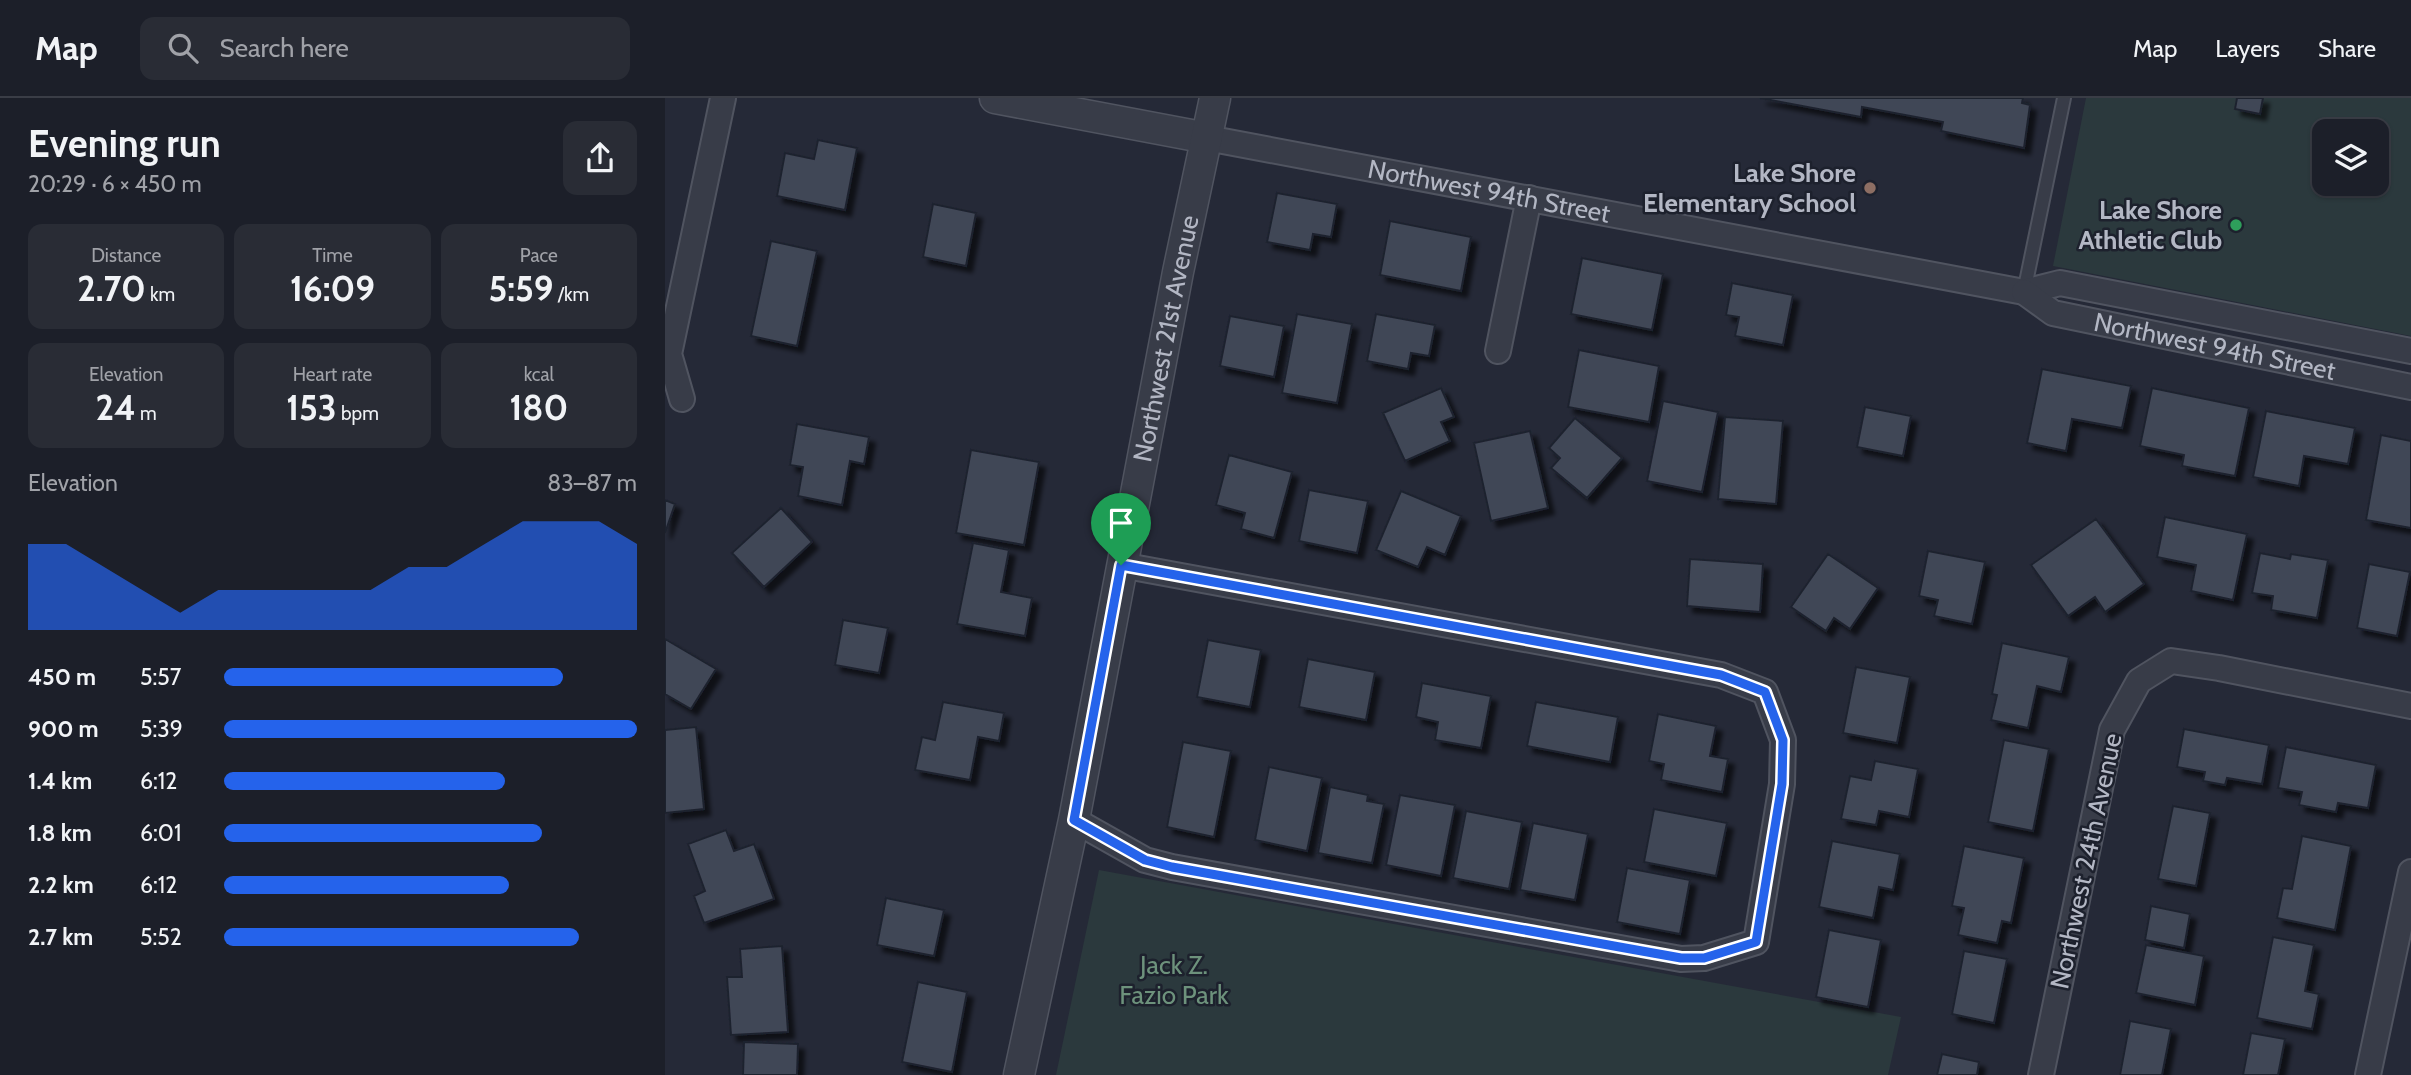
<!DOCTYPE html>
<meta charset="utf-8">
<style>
body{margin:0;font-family:Cabin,sans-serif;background:#292c35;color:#f1f3f6;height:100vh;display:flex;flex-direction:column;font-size:26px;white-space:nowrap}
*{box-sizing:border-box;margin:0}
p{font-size:23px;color:#a0a2a8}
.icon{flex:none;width:38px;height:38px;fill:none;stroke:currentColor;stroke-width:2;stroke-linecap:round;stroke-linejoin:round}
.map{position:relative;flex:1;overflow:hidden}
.sheet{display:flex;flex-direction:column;background:#1c1f29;width:665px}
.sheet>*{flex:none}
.controls{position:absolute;left:1647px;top:21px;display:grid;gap:14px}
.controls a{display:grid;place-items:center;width:77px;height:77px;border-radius:14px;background:#1c1f29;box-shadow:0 2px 5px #0004,0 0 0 2px #3a3d46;font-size:35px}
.pin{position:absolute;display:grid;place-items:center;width:60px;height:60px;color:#fff;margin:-72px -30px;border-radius:50% 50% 50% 0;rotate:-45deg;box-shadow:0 0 7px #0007}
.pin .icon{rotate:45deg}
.round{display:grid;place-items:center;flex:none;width:74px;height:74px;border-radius:14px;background:#292c35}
.overview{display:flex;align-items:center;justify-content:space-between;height:119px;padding:0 28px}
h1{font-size:38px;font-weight:700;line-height:52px}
.figures{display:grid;grid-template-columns:repeat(3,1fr);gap:10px;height:119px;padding:7px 28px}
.figures div{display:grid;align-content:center;border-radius:14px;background:#292c35;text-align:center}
.figures b{font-size:35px;font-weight:700}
.figures small{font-size:19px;font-weight:400}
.figures p{font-size:19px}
.chart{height:196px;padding:14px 28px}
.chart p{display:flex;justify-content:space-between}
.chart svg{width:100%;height:126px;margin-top:7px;fill:#2563eb;opacity:.7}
ul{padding:0 28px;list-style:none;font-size:23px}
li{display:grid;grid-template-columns:112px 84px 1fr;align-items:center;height:52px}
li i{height:18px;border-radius:9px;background:#2563eb}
header{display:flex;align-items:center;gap:42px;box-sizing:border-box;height:98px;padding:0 35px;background:#1c1f29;border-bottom:2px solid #3a3d46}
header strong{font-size:33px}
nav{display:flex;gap:38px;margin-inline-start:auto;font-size:24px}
.search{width:490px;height:63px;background:#292c35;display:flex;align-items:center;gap:18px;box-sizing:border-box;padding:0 24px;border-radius:14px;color:#a0a2a8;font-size:26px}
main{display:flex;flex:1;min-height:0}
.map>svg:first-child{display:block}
</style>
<header>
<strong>Map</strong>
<div class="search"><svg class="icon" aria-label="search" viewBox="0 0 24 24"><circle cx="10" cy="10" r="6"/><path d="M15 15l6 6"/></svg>Search here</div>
<nav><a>Map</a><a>Layers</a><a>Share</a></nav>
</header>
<main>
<section class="sheet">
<div class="overview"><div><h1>Evening run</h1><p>20:29 · 6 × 450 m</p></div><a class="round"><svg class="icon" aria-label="share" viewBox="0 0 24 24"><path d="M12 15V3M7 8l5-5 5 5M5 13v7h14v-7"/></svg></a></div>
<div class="figures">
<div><p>Distance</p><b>2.70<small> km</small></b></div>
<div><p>Time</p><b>16:09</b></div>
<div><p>Pace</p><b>5:59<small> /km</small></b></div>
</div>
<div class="figures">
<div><p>Elevation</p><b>24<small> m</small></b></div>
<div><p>Heart rate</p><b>153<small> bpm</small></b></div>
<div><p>kcal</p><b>180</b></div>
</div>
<div class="chart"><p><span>Elevation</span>83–87 m</p>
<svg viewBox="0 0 160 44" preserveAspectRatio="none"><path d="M0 44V14L10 14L20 22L30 30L40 38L50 30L60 30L70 30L80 30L90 30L100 22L110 22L120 14L130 6L140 6L150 6L160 14V44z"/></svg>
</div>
<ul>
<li><b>450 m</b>5:57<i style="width:82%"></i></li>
<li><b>900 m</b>5:39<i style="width:100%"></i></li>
<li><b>1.4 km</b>6:12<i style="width:68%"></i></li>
<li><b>1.8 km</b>6:01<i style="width:77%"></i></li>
<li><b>2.2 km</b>6:12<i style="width:69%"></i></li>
<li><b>2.7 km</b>5:52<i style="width:86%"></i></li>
</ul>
</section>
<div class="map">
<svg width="1746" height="977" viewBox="0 0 1746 977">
<defs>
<filter id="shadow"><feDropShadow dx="6" dy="6" stdDeviation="2" flood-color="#0009"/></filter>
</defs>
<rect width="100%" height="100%" fill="#252937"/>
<path fill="#2b393d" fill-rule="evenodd" d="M1421,0H1746V238L1388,168ZM1659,33H1712V86H1659Z
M434,772L1236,919L1223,977H391Z"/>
<path fill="#414757" stroke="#1f232f" stroke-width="2" filter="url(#shadow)" d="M1095,0H1358L1357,5L1365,7L1359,50L1276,33L1278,24L1197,9L1196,19Z
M1572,0H1598L1595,16L1570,11Z
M153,42L192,50L180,112L112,98L120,55L149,61Z
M612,95L672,106L666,139L648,136L645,152L602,144Z
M268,106L311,115L301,168L258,159Z
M725,123L806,139L796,193L715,177Z
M106,143L152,153L132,248L86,238Z
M917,160L998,176L987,232L906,216Z
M1067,185L1128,197L1118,247L1070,238L1074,219L1061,217Z
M632,216L687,226L672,305L617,295Z
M711,216L770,227L764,258L746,255L743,271L702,263Z
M565,218L619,228L609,279L555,268Z
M914,252L994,268L984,324L903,309Z
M1377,271L1466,288L1457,330L1407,321L1401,353L1362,345Z
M776,290L789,319L776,324L785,343L740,363L718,315Z
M1487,290L1584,310L1570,378L1517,368L1519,357L1475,348Z
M998,303L1053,314L1037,394L982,383Z
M1200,309L1246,318L1238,358L1192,349Z
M1601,313L1690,330L1683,366L1639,358L1634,388L1588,379Z
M1060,319L1118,323L1111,406L1053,401Z
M910,320L957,360L922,400L886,370L895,360L884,350Z
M132,326L204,339L199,366L185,363L177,407L133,398L138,369L125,367Z
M865,333L883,410L826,423L809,345Z
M1716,337L1746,343V430L1701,422Z
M306,352L374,364L359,447L291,435Z
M564,357L627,374L609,440L576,431L580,415L551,407Z
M644,392L703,403L692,455L634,443Z
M736,393L796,418L780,457L762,449L753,469L711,452Z
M0,402L10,406L0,435Z
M116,410L147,444L99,489L67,455Z
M1500,419L1582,436L1568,502L1526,493L1531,467L1492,459Z
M1431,421L1479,486L1440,514L1430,499L1403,518L1366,467Z
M308,445L344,452L336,494L367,500L360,538L292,526Z
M1263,453L1320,464L1307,526L1269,518L1273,502L1254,498Z
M1595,455L1625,461L1626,456L1663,462L1652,520L1606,512L1608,498L1587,495Z
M1163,456L1213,490L1185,531L1169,520L1161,533L1126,509Z
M1025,461L1098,466L1095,514L1022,508Z
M1704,466L1745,474L1732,538L1692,530Z
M178,522L223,530L214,575L170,567Z
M0,541L51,571L26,611L0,596Z
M543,542L596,552L585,609L532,599Z
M1337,545L1404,559L1396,594L1372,588L1363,630L1326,622L1332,597L1327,596Z
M643,561L710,574L701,622L634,609Z
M1191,569L1245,579L1232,645L1178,635Z
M757,585L826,598L816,650L770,642L773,624L751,619Z
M278,604L339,615L334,643L313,639L305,682L250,672L257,639L270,642Z
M871,604L953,619L945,664L862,648Z
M993,616L1051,628L1045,658L1063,661L1057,694L996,682L999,666L984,663Z
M31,629L39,711L0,715V632Z
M1519,631L1604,647L1597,686L1562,680L1560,687L1538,683L1540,674L1512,669Z
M1339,642L1384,651L1368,733L1323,724Z
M518,644L566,653L549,739L502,729Z
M1621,649L1711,667L1703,710L1673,705L1671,714L1634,707L1637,694L1613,690Z
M1210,663L1253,671L1244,719L1214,713L1211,727L1176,721L1185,678L1206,682Z
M604,669L657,680L642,753L590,742Z
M665,689L703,697L702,703L719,706L707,765L653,755Z
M735,697L790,707L776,778L721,767Z
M1508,708L1545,715L1531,788L1493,781Z
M989,711L1062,725L1051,778L979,764Z
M801,713L857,724L844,791L788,780Z
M868,725L923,736L910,802L855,792Z
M61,732L69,753L89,746L109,801L39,825L29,798L40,793L23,746Z
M1637,738L1686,748L1670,832L1612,820L1618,790L1627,791Z
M1167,743L1235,756L1228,792L1214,789L1208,820L1154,809Z
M1299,748L1359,760L1346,825L1337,823L1332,845L1293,837L1299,810L1287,808Z
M962,770L1025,782L1015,836L952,824Z
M221,800L279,812L269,858L212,847Z
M1486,808L1525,816L1519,850L1480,842Z
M1164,832L1216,842L1203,909L1151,899Z
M1608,839L1649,847L1640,893L1654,896L1647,931L1592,920Z
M1481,847L1539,858L1530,907L1471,895Z
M117,848L123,934L66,937L62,879H77L75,851Z
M1299,853L1342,861L1329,925L1287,916Z
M253,884L302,894L287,974L237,964Z
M1465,923L1506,931L1497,977H1455Z
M1586,935L1620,941L1613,977H1578Z
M79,944L133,946L132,977H78Z
M1277,956L1314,964L1312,977H1272Z"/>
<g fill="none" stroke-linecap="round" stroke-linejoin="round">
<defs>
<path id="service" d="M1359,194L1399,0"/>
<g id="minor">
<path id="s1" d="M542,40L1359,194L1395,185L1746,253"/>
<path id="s2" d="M1359,194L1388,215L1746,289"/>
<path d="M833,253L864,100"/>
<path d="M17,301L4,256L58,0"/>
<path d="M409,722L480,762L507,769L1016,861L1039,860L1091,844L1117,686L1118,642L1100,594L1056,577L456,467"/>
<path d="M1376,977L1447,632L1474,583L1506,563L1554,570L1746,608"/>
<path d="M1703,977L1746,774"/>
</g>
<g id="tertiary">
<path d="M330,0L542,40"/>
<path id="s3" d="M354,977L409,722L513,174L550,0"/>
</g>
</defs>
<use href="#service" stroke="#505460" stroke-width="16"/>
<use href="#minor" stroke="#505460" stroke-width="28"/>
<use href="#tertiary" stroke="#505460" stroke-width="33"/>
<use href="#service" stroke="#383c48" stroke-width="12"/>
<use href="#minor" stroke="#383c48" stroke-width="24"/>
<use href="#tertiary" stroke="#383c48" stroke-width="30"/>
</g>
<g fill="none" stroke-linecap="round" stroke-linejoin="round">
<defs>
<path id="route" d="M456,467L1056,577L1100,594L1118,642L1117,686L1091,844L1039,860H1016L507,769L480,762L409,722Z"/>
</defs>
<use href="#route" stroke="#fff" stroke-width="14"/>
<use href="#route" stroke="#2563eb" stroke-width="9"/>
</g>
<circle fill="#8d6e63" stroke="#1d212d" stroke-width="2.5" cx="1205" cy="90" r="7"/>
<circle fill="#2e9e5b" stroke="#1d212d" stroke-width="2.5" cx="1571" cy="127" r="7"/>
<g text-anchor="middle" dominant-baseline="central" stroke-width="5" stroke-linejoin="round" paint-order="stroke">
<g font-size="26" font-weight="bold" fill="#b3b7c4" stroke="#1d212d" text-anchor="end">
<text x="1191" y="75">Lake Shore<tspan x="1191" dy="30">Elementary School</tspan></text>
<text x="1557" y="112">Lake Shore<tspan x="1557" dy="30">Athletic Club</tspan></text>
</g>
<g font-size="26" fill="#b3b7c4" stroke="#1d212d">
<text stroke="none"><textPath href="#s1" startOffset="287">Northwest 94th Street</textPath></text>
<text stroke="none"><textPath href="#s3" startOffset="751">Northwest 21st Avenue</textPath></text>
<text stroke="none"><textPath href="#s2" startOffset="201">Northwest 94th Street</textPath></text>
<text transform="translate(1421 763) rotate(-78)">Northwest 24th Avenue</text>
</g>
<g font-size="26" fill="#6d927c" stroke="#1d212d">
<text x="509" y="867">Jack Z.<tspan x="509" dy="30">Fazio Park</tspan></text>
</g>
</g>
</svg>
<div class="controls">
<a><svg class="icon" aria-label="layers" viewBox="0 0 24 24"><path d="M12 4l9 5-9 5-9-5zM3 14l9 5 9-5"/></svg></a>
</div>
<div class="pin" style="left:456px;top:467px;background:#1e9e55"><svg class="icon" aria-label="arrive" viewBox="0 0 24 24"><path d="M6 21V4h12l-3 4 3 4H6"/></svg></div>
</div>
</main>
